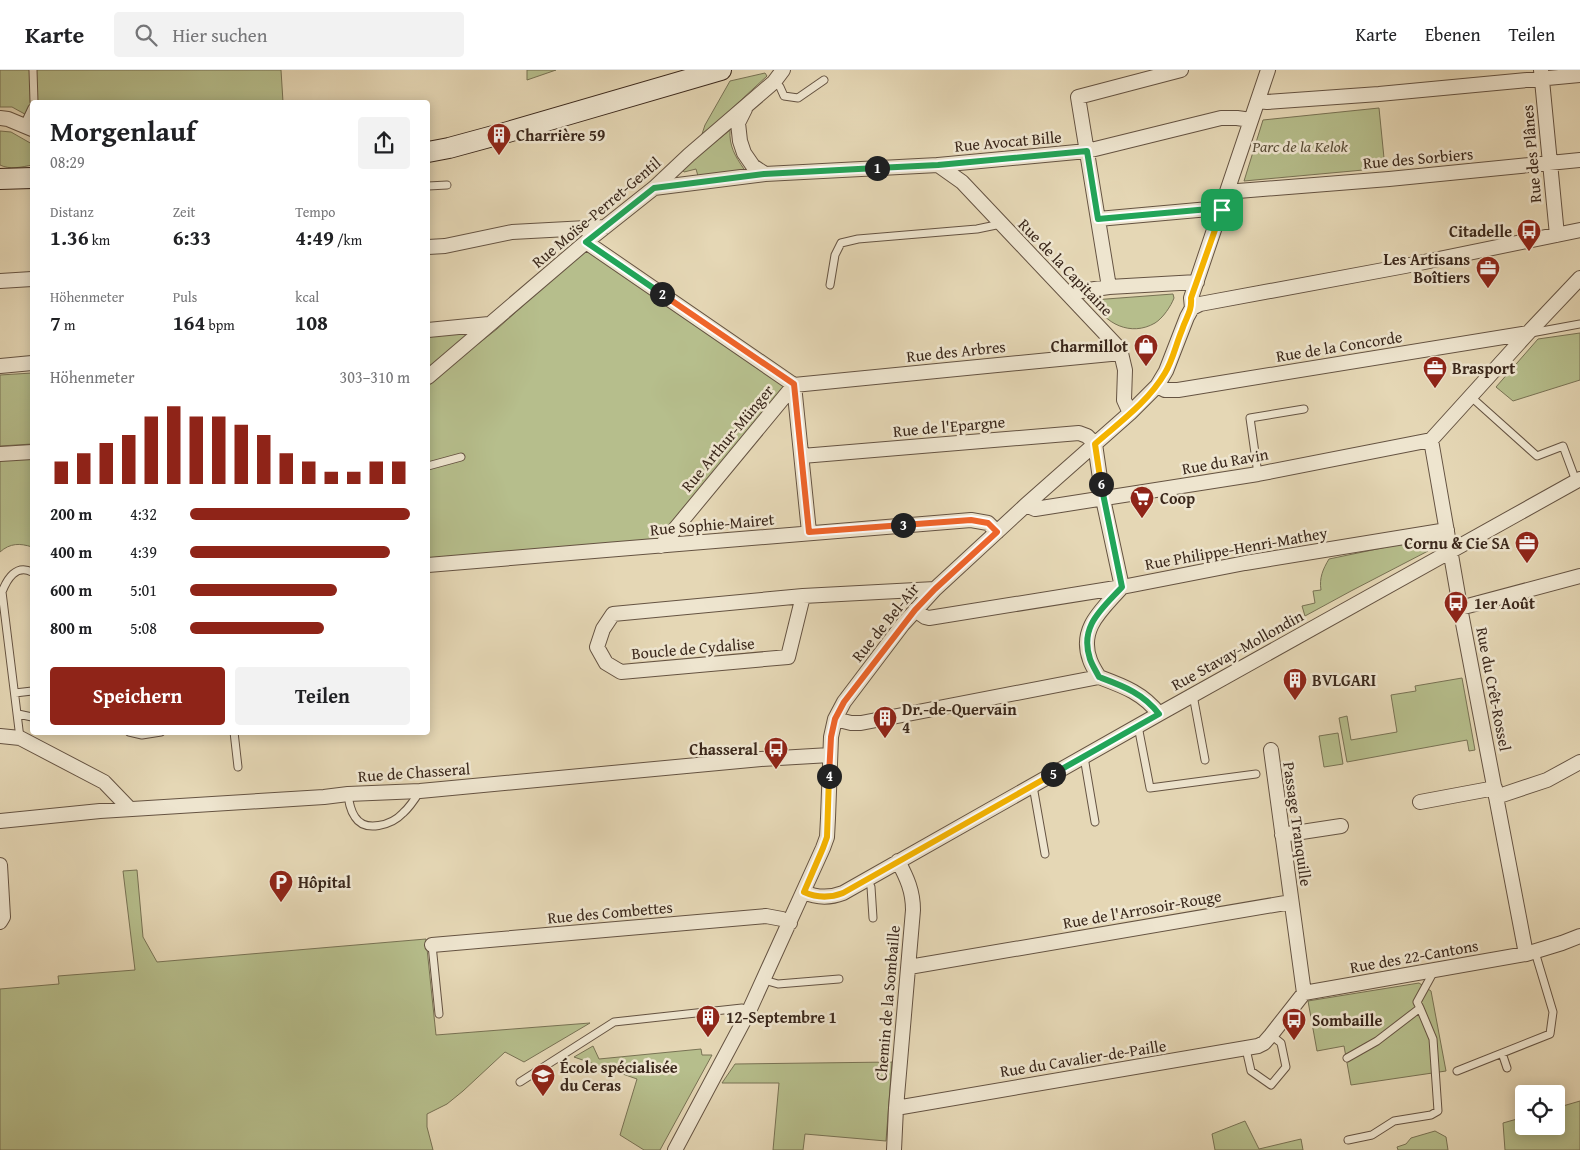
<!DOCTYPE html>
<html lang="de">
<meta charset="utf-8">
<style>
body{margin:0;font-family:"Gentium Book Plus",serif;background:#f2f2f2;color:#202124;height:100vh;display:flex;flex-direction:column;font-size:19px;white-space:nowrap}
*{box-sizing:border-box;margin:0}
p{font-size:16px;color:#757577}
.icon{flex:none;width:28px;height:28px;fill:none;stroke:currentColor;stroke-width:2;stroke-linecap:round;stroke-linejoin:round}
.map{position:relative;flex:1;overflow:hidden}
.side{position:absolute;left:30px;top:30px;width:400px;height:635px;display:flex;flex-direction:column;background:#fff;border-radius:5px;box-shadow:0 2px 12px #0003}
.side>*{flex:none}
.controls{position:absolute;left:1515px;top:1015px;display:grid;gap:10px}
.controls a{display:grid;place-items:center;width:50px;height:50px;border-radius:5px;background:#fff;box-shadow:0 2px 12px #0003;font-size:25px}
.pin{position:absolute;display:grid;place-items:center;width:42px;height:42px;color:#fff;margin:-21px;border-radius:10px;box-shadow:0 2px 8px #0006}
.km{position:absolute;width:25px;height:25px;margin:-12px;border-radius:50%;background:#222;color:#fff;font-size:14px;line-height:25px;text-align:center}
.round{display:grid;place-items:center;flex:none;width:52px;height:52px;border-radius:5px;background:#f2f2f2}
.summary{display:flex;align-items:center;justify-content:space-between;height:85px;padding:0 20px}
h1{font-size:28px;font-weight:700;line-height:38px}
.figures{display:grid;grid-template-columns:repeat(3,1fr);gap:8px;height:85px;padding:5px 20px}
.figures div{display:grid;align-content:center}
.figures b{font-size:21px;font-weight:700}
.figures small{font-size:14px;font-weight:400}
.figures p{font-size:14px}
.chart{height:140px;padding:10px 20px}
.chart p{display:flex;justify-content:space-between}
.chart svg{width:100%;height:90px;margin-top:5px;stroke:#8f2418;stroke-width:6}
.button{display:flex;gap:10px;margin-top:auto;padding:10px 20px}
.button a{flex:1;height:58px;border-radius:5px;background:#8f2418;color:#fff;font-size:20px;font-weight:700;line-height:58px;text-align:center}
.button a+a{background:#f2f2f2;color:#202124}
ul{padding:0 20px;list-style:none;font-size:16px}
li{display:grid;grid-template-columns:80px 60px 1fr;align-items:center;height:38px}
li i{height:12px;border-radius:6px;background:#8f2418}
header{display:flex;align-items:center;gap:30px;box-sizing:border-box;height:70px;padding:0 25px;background:#fff;border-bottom:1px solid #e0e0e0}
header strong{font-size:24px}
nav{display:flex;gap:28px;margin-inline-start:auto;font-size:18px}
.search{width:350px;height:45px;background:#f2f2f2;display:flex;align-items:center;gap:12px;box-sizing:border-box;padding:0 18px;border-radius:5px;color:#757577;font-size:19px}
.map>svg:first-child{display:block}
</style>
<header>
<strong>Karte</strong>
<div class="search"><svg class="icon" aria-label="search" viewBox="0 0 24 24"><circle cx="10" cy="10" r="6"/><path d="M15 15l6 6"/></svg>Hier suchen</div>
<nav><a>Karte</a><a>Ebenen</a><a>Teilen</a></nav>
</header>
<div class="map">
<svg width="1580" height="1080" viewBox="0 0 1580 1080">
<rect width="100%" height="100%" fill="#e5d7b5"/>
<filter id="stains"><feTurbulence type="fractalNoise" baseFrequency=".004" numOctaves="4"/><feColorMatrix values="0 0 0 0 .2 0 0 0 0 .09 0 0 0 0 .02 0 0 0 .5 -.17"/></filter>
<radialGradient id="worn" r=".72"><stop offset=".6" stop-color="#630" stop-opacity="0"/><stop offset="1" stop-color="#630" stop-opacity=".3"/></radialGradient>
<path fill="#b6be8c" stroke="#787254" d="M0,0H281L283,32H32V48L12,37H0Z
M527,0H556L527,10Z
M765,3L767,6L701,67L705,55L730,11Z
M1379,38L1385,98L1244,111L1263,50Z
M730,60C729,76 735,86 744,99L740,102L698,106L696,99L684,102L682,99Z
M0,61L11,62L32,74V95C22,97 10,100 0,95Z
M586,179L786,316L661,469L428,488V315L472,277L478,274L497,259Z
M1173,224L1174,228C1171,236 1163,248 1155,253C1131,267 1104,254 1093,230Z
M473,261L428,300V265Z
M1580,263V310L1513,331L1496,317L1538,269Z
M32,303V374L0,376V305Z
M32,386V477C20,473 10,473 0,482V388Z
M1430,468L1434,473L1428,481L1351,521L1305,546L1302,536L1315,533L1313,521L1321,520C1319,508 1323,499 1329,489Z
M1462,608L1475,680L1469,681L1467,670L1347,692L1339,648L1347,646L1351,670L1397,662L1391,625L1416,621L1415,616Z
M1338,663L1343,694L1324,697L1319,666Z
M137,800L143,867L157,892L426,869L436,965L590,953L524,992L505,982L463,1021L447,1034L427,1044V1057L433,1080H0V919L59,914L58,906L135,900L123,801Z
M1419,913L1431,921L1446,1001L1351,1015L1344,976L1317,981L1308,931Z
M593,976L599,989L701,979L702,985H712L660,1080H644L620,1065L637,1009L574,987Z
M892,992L886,1071L805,1064L803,1080H773L779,1013H722L735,994Z
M1580,1031V1080H1505L1503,1053L1524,1047V1056H1556V1038Z
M1245,1051L1259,1079L1301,1069L1303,1080H1215L1212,1064Z
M1435,1061L1446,1067L1448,1080H1398L1397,1077L1406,1074L1411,1068Z"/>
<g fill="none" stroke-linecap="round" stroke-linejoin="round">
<defs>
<path id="lane" d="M33,0L34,32
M774,12L780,17L784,26L798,28L824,10
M24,55L32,38
M428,116L447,115
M830,215L835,185L841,173L858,169L977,159L1001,154
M1531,263L1580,254
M1470,326L1537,386L1563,376L1576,411
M428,396L461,387
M1258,404L1250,348L1304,339
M15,623L32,621
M1193,625L1205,690
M18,644L32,647
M1138,656L1150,718L1256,704
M129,662L142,665L161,662
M234,662L238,697
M20,668L2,522C7,509 16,494 32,502
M1084,687L1095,752
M1033,716L1045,784
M348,724C349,732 350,740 355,747C365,763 392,755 403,743C410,737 415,729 420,721
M867,809L871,817L873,848
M432,875L439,944
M764,910L778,914L839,909
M1246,979L1251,1001L1271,1015L1286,997L1281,973L1271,965
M1502,983L1507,998
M1347,988L1377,971L1420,938L1417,932L1434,901
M1457,1001L1550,964L1553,942L1535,882
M520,1012L614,952L742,938L749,941
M1348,1070L1372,1065L1394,1051L1431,1045L1438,1041L1433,969L1420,938"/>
<path id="street" d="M1541,0L1557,165
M1258,31L1267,32L1379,24L1580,5
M745,39L738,53L740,71L744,83L753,96L765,104
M0,48L8,49L32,59
M938,95L962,112L1116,275L1121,283L1125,300L1124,330L1130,343
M654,118L765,104L938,95L1087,81L1221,48H1237L1251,50
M1228,120L1238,121L1389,109L1580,90
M1098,149L1209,139L1222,141
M586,172L794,315L661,476
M428,177L445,176L512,162L605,157
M0,211L32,209
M1109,217L1078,27L1181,0
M1067,223L1109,217L1197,212
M1192,238L1200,234L1405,196L1580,160
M428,260L489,254
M0,296L32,293
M428,307L586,172L654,118L689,85L774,12L783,0
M1157,316L1165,320H1178L1528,263
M1095,374L1103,429L1122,517
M0,384L32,382
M802,386L1079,363L1087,366L1095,374
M1026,435L1035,439L1258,404L1431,370
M809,462L794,315L1121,283
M428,495C609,480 790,464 971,450L988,453L997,462
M803,526L788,587L621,602L606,593L597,577L603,559L613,544L803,526L935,519
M1460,538L1580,506
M915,540L925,547L929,548L1122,517L1245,493L1447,460
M1099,607C1096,602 1092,596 1090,590C1078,558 1103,539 1122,517
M835,649L851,653H861L1099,607C1123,616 1143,623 1159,644
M0,666L20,668L104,712L130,739
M1271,680L1304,923
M1496,727L1547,710L1580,692
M1420,732L1495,718
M0,751L100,741L324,727L348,724L420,721L761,689L830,685
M1282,765L1341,756
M0,795L3,847L0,852
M804,822C817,828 830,828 843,823L1159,644L1580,409
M432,875L766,846L782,849L790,853
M1526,884L1462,548L1431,370L1528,263L1580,208
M909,897L1291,832
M896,1038L1258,976L1264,973L1271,965L1304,923L1526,884L1562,873L1580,866
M675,1080L749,941L823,778L827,767L828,748L831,667L835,649L844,632L903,554L935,519L1026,435L1130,343L1157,316L1166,301L1187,247L1192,238L1191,228L1268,0
M894,1080L896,1038L913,840C913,821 907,808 898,791"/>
<path id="secondary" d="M428,82L449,78L508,62L721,0
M0,109L32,108"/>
</defs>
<use href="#lane" stroke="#655342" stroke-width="9"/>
<use href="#street" stroke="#655342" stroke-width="16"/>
<use href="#secondary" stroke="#3a271b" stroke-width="22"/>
<use href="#lane" stroke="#eee5cf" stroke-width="7"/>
<use href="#street" stroke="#eee5cf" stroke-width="14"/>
<use href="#secondary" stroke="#eee5cf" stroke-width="20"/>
</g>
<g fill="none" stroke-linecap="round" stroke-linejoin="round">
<defs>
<path id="split-1" d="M877,98L938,95L1087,81L1098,149L1209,139L1222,140"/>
<path id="split-2" d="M662,224L586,172L654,118L764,104L877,98"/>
<path id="split-3" d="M662,224L794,314L809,462L903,455"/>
<path id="split-4" d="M829,706L831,667L835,649L844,632L915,540L935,519L997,462L988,453L971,450L903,455"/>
<path id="split-5" d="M829,706L827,767L823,778L804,822C817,828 830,828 843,823L1053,704"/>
<path id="split-6" d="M1053,704L1159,644C1143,623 1123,616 1099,607C1096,601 1092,595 1090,589C1079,556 1102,539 1122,517L1101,414"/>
<path id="split-7" d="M1101,414L1095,374C1120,352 1148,332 1165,303C1173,290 1176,274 1182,260C1186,247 1192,242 1191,228L1222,140"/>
</defs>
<use href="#split-1" stroke="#fff" stroke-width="10"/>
<use href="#split-2" stroke="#fff" stroke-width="10"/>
<use href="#split-3" stroke="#fff" stroke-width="10"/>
<use href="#split-4" stroke="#fff" stroke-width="10"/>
<use href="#split-5" stroke="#fff" stroke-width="10"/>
<use href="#split-6" stroke="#fff" stroke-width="10"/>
<use href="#split-7" stroke="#fff" stroke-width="10"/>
<use href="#split-1" stroke="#22a559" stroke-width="6"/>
<use href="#split-2" stroke="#22a559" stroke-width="6"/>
<use href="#split-3" stroke="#f0652b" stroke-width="6"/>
<use href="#split-4" stroke="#f0652b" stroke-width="6"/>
<use href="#split-5" stroke="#f5b400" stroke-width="6"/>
<use href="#split-6" stroke="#22a559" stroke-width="6"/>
<use href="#split-7" stroke="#f5b400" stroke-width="6"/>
</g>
<defs>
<symbol id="building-pin" viewBox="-11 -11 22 30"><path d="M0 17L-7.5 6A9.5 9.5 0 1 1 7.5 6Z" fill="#8f2418" stroke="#eee5cf"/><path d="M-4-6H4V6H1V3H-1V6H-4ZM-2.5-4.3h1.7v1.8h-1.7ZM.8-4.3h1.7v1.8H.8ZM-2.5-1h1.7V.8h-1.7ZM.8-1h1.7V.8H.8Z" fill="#fff"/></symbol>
<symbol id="bus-pin" viewBox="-11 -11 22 30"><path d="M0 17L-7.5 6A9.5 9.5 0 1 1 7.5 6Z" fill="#8f2418" stroke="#eee5cf"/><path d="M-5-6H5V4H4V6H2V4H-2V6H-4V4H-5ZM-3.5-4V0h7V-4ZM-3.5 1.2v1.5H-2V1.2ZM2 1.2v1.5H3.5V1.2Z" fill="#fff"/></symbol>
<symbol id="office-pin" viewBox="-11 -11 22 30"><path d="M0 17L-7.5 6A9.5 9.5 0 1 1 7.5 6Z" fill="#8f2418" stroke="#eee5cf"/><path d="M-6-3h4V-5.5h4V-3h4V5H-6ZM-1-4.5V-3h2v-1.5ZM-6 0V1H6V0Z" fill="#fff"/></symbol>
<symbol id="shop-pin" viewBox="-11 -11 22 30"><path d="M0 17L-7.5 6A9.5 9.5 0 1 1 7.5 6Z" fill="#8f2418" stroke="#eee5cf"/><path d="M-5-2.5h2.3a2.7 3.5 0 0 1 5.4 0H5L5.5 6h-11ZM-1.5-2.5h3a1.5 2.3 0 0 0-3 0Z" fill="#fff"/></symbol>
<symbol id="supermarket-pin" viewBox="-11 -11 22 30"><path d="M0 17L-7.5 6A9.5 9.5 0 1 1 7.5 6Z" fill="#8f2418" stroke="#eee5cf"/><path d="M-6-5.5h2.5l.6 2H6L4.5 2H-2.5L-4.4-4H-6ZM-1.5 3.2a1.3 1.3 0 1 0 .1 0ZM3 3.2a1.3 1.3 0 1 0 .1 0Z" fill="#fff"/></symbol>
<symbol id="parking-pin" viewBox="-11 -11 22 30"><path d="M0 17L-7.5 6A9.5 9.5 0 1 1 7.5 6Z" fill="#8f2418" stroke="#eee5cf"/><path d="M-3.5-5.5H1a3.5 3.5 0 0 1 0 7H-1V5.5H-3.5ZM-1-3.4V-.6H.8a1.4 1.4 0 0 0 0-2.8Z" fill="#fff"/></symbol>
<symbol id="school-pin" viewBox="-11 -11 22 30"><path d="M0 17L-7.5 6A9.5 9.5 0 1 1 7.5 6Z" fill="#8f2418" stroke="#eee5cf"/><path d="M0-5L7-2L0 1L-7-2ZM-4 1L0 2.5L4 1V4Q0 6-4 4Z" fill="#fff"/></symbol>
</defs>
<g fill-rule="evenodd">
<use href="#building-pin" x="485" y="51" width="28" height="38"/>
<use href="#bus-pin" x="1515" y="147" width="28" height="38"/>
<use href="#office-pin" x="1474" y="184" width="28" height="38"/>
<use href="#shop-pin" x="1132" y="262" width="28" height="38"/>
<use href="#office-pin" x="1421" y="284" width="28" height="38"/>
<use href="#supermarket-pin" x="1128" y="414" width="28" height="38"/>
<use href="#office-pin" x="1513" y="459" width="28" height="38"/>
<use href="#bus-pin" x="1442" y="519" width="28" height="38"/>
<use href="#building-pin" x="1281" y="596" width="28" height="38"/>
<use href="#building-pin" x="871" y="634" width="28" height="38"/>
<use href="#bus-pin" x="762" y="665" width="28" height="38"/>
<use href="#parking-pin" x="267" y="798" width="28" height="38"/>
<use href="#building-pin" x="694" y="933" width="28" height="38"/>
<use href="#bus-pin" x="1280" y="936" width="28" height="38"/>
<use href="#school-pin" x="529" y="992" width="28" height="38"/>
</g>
<g text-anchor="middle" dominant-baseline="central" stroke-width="5" stroke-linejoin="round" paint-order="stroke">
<g font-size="16" font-weight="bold" fill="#3a271b" stroke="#eee5cf" text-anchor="start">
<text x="516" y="65">Charrière 59</text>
<text x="1512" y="161" text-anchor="end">Citadelle</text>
<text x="1470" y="189" text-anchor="end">Les Artisans<tspan x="1470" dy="18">Boîtiers</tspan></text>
<text x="1128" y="276" text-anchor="end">Charmillot</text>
<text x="1452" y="298">Brasport</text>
<text x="1160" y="428">Coop</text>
<text x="1510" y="473" text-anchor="end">Cornu &amp; Cie SA</text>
<text x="1474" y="533">1er Août</text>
<text x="1312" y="610">BVLGARI</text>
<text x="902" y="639">Dr.-de-Quervain<tspan x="902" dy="18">4</tspan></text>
<text x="758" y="679" text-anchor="end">Chasseral</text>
<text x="298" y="812">Hôpital</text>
<text x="726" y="947">12-Septembre 1</text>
<text x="1312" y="950">Sombaille</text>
<text x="560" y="997">École spécialisée<tspan x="560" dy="18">du Ceras</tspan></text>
</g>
<g font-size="16" fill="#3a271b" stroke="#eee5cf">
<text transform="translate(1008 71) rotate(-5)">Rue Avocat Bille</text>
<text transform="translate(1531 84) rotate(-95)">Rue des Plânes</text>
<text transform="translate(1418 88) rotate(-5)">Rue des Sorbiers</text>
<text transform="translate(596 142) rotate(-40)">Rue Moïse-Perret-Gentil</text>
<text transform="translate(1066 197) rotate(46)">Rue de la Capitaine</text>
<text transform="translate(1339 276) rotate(-9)">Rue de la Concorde</text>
<text transform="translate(956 281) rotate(-6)">Rue des Arbres</text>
<text transform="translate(949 356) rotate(-5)">Rue de l'Epargne</text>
<text transform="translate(727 368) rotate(-50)">Rue Arthur-Münger</text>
<text transform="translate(1225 391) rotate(-10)">Rue du Ravin</text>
<text transform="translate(712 454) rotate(-5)">Rue Sophie-Mairet</text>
<text transform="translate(1236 478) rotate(-10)">Rue Philippe-Henri-Mathey</text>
<text transform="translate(885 552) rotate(-51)">Rue de Bel-Air</text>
<text transform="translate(693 578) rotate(-5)">Boucle de Cydalise</text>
<text transform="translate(1237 580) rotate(-29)">Rue Stavay-Mollondin</text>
<text transform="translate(1494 619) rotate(79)">Rue du Crêt-Rossel</text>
<text transform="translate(414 702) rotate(-4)">Rue de Chasseral</text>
<text transform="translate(1298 754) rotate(82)">Passage Tranquille</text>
<text transform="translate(1142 839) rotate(-10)">Rue de l'Arrosoir-Rouge</text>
<text transform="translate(610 842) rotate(-5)">Rue des Combettes</text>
<text transform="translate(1414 886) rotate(-10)">Rue des 22-Cantons</text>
<text transform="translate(887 933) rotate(-85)">Chemin de la Sombaille</text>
<text transform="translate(1083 988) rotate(-9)">Rue du Cavalier-de-Paille</text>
</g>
<g font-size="16" font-style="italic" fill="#594d37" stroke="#eee5cf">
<text x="1300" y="76">Parc de la Kelok</text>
</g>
</g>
<rect width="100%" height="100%" filter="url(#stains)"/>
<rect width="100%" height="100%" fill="url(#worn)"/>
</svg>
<div class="controls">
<a><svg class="icon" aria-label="locate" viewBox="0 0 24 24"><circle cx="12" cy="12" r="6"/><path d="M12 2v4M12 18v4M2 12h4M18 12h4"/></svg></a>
</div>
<div class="pin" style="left:1222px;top:140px;background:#1e9e55"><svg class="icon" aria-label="arrive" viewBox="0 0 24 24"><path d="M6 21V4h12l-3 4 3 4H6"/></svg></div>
<b class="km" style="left:877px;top:98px">1</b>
<b class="km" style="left:662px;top:224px">2</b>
<b class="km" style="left:903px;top:455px">3</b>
<b class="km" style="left:829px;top:706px">4</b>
<b class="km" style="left:1053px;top:704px">5</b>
<b class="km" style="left:1101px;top:414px">6</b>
<section class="side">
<div class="summary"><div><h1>Morgenlauf</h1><p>08:29</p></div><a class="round"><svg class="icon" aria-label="share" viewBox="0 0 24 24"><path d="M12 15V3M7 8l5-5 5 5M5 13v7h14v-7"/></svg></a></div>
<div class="figures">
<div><p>Distanz</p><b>1.36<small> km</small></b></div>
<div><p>Zeit</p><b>6:33</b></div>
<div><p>Tempo</p><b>4:49<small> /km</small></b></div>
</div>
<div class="figures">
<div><p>Höhenmeter</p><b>7<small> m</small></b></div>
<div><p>Puls</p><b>164<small> bpm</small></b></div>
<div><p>kcal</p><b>108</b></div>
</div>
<div class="chart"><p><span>Höhenmeter</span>303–310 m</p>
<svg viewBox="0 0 160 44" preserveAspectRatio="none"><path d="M5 44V33M15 44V29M25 44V24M35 44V20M45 44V11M55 44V6M65 44V11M75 44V11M85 44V15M95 44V20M105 44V29M115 44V33M125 44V38M135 44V38M145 44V33M155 44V33"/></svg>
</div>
<ul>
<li><b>200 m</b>4:32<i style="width:100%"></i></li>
<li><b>400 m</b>4:39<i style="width:91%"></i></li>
<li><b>600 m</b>5:01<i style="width:67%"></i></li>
<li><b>800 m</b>5:08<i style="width:61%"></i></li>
</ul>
<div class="button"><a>Speichern</a><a>Teilen</a></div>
</section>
</div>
